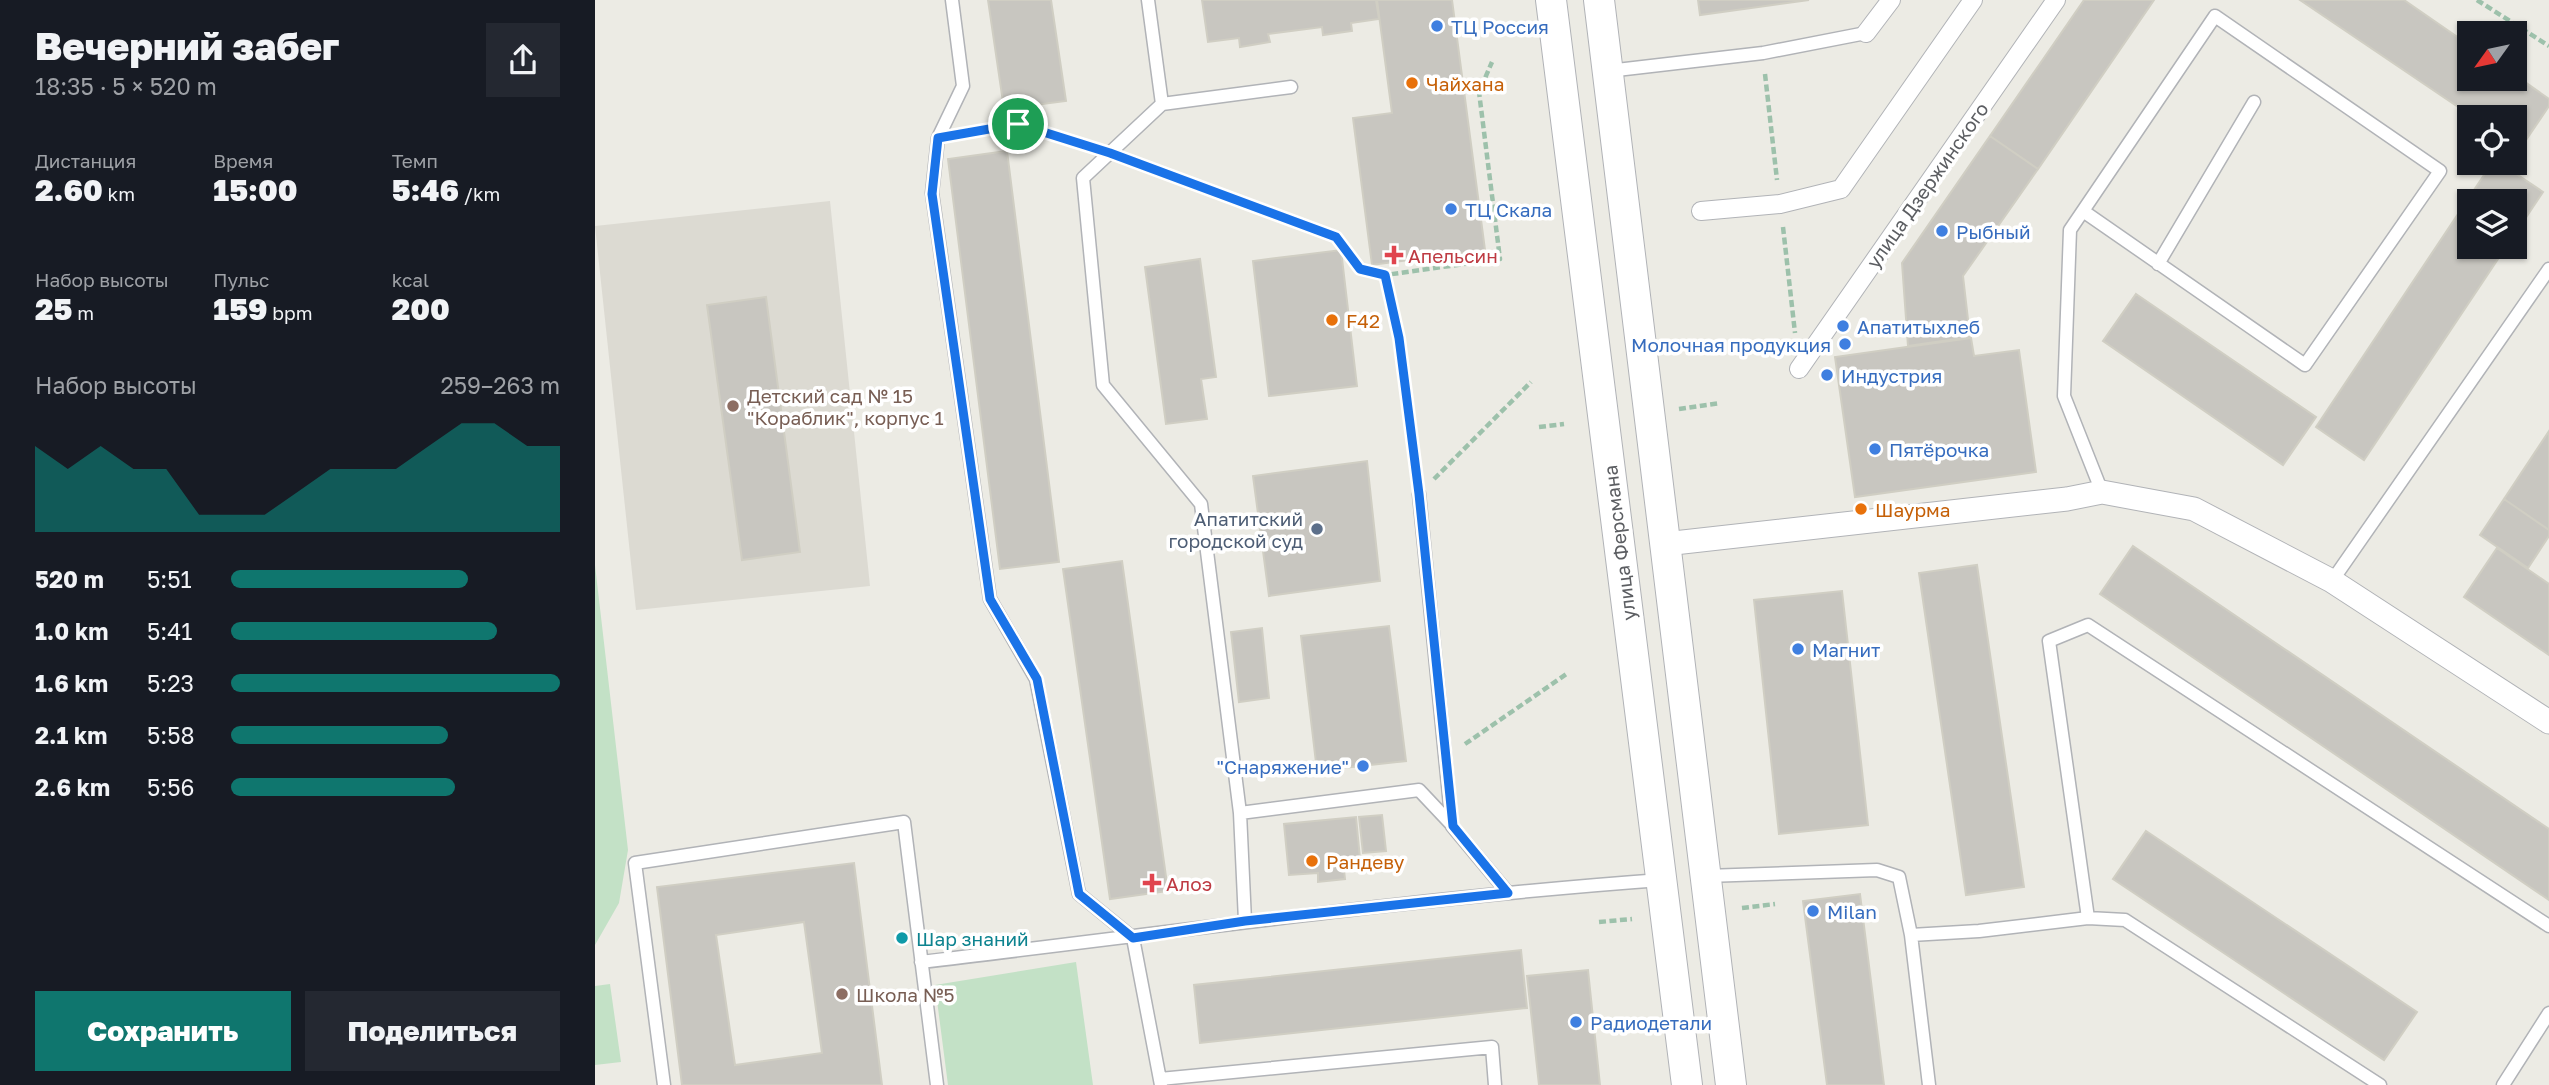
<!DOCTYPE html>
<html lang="ru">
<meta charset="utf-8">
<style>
body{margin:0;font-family:"Golos Text",sans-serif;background:#242831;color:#f1f3f6;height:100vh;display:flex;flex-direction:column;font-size:26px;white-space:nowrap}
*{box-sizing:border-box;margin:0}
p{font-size:23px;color:#9ea1a6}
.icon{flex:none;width:38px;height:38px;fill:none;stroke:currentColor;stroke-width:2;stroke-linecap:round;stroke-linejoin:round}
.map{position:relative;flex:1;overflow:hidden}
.side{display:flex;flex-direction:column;background:#171b24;width:595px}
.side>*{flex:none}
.needle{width:46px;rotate:237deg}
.buttons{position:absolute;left:1862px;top:21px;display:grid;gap:14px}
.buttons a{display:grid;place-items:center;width:70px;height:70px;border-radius:0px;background:#171b24;box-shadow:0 2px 5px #0004;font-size:35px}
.pin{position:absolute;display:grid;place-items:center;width:60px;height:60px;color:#fff;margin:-30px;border:4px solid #fff;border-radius:50%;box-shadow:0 2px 7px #0007}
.round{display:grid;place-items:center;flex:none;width:74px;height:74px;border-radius:0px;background:#242831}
.overview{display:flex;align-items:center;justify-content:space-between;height:119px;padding:0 35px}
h1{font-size:38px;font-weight:800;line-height:52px}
.metrics{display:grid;grid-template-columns:repeat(3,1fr);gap:10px;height:119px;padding:7px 35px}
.metrics div{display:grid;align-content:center}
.metrics b{font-size:30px;font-weight:800}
.metrics small{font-size:19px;font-weight:400}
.metrics p{font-size:19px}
.chart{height:196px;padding:14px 35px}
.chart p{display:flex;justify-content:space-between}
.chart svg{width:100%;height:126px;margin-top:7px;fill:#0f766e;opacity:.7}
.button{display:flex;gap:14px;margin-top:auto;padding:14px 35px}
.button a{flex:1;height:80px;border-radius:0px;background:#0f766e;color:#fff;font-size:28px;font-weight:800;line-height:80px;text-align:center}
.button a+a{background:#242831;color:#f1f3f6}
ul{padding:0 35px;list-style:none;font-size:23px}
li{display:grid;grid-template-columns:112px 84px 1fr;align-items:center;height:52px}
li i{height:18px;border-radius:9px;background:#0f766e}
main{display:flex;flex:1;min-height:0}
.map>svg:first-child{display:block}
</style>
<main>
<section class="side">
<div class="overview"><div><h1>Вечерний забег</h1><p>18:35 · 5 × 520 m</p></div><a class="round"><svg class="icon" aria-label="share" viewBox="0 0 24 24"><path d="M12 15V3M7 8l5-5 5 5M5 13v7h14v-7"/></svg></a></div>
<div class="metrics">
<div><p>Дистанция</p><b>2.60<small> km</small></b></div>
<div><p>Время</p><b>15:00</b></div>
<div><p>Темп</p><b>5:46<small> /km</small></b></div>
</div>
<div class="metrics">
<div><p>Набор высоты</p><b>25<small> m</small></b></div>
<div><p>Пульс</p><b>159<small> bpm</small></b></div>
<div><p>kcal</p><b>200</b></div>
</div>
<div class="chart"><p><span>Набор высоты</span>259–263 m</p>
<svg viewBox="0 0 160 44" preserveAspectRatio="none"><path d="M0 44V14L10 22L20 14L30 22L40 22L50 38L60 38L70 38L80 30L90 22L100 22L110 22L120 14L130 6L140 6L150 14L160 14V44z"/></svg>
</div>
<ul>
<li><b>520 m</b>5:51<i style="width:72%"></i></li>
<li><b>1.0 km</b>5:41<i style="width:81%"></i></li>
<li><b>1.6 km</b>5:23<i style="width:100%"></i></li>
<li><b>2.1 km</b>5:58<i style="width:66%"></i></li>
<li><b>2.6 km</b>5:56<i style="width:68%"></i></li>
</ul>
<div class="button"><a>Сохранить</a><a>Поделиться</a></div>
</section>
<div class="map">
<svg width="1954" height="1085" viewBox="0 0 1954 1085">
<rect width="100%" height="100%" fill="#ecebe4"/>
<path fill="#dcdad2" d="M235,201L275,586L41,610L0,226Z"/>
<path fill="#c3e1c6" d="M0,565L33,850L24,903L0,945Z
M481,962L498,1085H353L340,985Z
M15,984L26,1062L0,1065V986Z"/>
<path fill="#c8c6c0" stroke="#d0cec3" stroke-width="2" fill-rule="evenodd" d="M393,0H456L471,101L409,109Z
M607,0H781L784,19L756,23L757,31L728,35L727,27L673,34L675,42L645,47L644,38L613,42Z
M782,0H857L890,250L777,265L758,118L797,113Z
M1103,0H1214L1105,15Z
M1489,0H1559L1443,169L1395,136Z
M1705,0H1809L1874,45V79H1920V75L1954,99V106L1925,149L1920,146V117H1878Z
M1395,136L1443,169L1368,276L1375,337L1313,346L1307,263Z
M412,151L464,562L405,569L353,159Z
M1897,163H1905L1948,192L1920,234V201H1874V247H1911L1769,460L1721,427Z
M746,250L762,386L674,396L658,261Z
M605,259L621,377L606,379L612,419L571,424L550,267Z
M1541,294L1721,417L1688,465L1508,341Z
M171,297L205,552L147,560L112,305Z
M1376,338L1379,356L1424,350L1441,472L1260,497L1240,357Z
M1954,431V530L1909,499Z
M772,461L785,581L674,596L658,476Z
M1909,499L1954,530V536L1933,568L1885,535Z
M1538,546L1954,829V900L1505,594Z
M1902,548L1954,584V655L1869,597Z
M527,561L573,891L515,899L468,569Z
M1382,565L1429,887L1371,895L1324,573Z
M1247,591L1273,825L1184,834L1159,600Z
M794,626L811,761L722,771L706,636Z
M667,628L674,698L644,702L636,632Z
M787,815L791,851L768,853L764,817Z
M761,817L766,869L749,870L750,879L723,882V873L694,875L689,824Z
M1551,831L1822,1012L1789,1060L1518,879Z
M259,863L287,1085H87L62,887ZM209,922L227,1053L140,1065L121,935Z
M1265,894L1289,1085H1232L1208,901Z
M926,950L932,1008L605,1043L599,985Z
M993,970L1005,1085H944L932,976Z"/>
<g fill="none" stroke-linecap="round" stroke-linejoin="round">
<defs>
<path id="service" d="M357,0L368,86L343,138L337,193L395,599L441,679L484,894L538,938L566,1085
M553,0L567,104L696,87
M1013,71L1168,53L1271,33
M567,104L488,178L508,385L606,504L645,813L650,921
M1488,211L1710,365L1845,171L1620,16L1475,230L1469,396L1507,492
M1563,264L1659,102
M824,494L857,826L913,893
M1737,581L1954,269
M645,813L824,790L857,825
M1111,876L1282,870L1304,877L1316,935L1334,1085
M1493,918L1530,920L1785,1085
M1316,935L1384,931L1493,918L1454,641L1493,625L1954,926
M326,962C573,933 818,898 1066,880
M565,1079L897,1047L900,1085
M69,1085L40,863L309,822L342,1085
M1908,1085L1954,1013"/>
<path id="pedestrian" d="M1271,33L1296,0
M1106,211L1185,204L1246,189L1378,0
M1204,369L1461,0"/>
<path id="minor" d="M1070,544L1472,499L1507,492L1599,509L1737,581L1954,722"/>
<path id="tertiary" d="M956,0L1092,1085
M1004,0L1136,1085"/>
</defs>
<use href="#service" stroke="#b1b3b7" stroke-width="15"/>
<use href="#pedestrian" stroke="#b1b3b7" stroke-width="20"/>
<use href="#minor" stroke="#b1b3b7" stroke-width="25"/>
<use href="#tertiary" stroke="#b1b3b7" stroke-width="32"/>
<path stroke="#9dc1ab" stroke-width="4.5" stroke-dasharray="7 3.5" stroke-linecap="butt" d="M1882,0L1954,46
M1170,74L1182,180
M369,134L423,124L493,146
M538,161L741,238L765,269L790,275
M1188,227L1200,333
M1084,409L1125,403
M944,427L969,424
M821,476L804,338L790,275L905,259L884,92L897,62
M839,479L936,382
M870,744L973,673
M1147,908L1180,904
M1004,922L1037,919"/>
<use href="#service" stroke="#fff" stroke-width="12"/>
<use href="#pedestrian" stroke="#fff" stroke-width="18"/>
<use href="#minor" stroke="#fff" stroke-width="23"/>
<use href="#tertiary" stroke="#fff" stroke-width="30"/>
</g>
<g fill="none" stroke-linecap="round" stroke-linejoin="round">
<defs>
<path id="route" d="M423,124L515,153L741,237L765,269L790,275L804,338L824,494L858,826L913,893L650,921L538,938L484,894L442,679L395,599L337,194L343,138Z"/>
</defs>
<use href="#route" stroke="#fff" stroke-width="14"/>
<use href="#route" stroke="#1a73e8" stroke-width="9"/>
</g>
<g fill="#3f7fe0" stroke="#fff" stroke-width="2.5">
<circle cx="842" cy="26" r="7"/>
<circle cx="856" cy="209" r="7"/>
<circle cx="1347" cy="231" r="7"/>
<circle cx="1248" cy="326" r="7"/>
<circle cx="1250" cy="344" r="7"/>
<circle cx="1232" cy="375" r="7"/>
<circle cx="1280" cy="449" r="7"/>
<circle cx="1203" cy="649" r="7"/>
<circle cx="768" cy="766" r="7"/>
<circle cx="1218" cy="911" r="7"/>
<circle cx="981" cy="1022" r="7"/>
</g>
<g fill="#e8710a" stroke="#fff" stroke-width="2.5">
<circle cx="817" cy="83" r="7"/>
<circle cx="737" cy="320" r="7"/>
<circle cx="1266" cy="509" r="7"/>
<circle cx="717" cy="861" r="7"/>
</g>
<g fill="#e0444e" stroke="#fff" stroke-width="2.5">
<path d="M795.5 244.5h7v7h7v7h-7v7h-7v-7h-7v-7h7z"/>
<path d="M553.5 872.5h7v7h7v7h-7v7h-7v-7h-7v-7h7z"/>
</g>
<g fill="#8d6e63" stroke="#fff" stroke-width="2.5">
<circle cx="138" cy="406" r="7"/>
<circle cx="247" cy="994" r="7"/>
</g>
<circle fill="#5c6f8a" stroke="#fff" stroke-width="2.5" cx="722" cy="529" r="7"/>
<circle fill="#0f9aa8" stroke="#fff" stroke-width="2.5" cx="307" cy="938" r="7"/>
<g text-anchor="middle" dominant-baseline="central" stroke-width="7" stroke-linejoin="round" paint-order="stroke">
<g font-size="19" fill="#366cbe" stroke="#fff" text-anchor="start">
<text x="856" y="26">ТЦ Россия</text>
<text x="870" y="209">ТЦ Скала</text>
<text x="1361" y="231">Рыбный</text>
<text x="1262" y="326">Апатитыхлеб</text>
<text x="1236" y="344" text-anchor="end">Молочная продукция</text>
<text x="1246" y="375">Индустрия</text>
<text x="1294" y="449">Пятёрочка</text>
<text x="1217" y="649">Магнит</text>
<text x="754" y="766" text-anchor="end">"Снаряжение"</text>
<text x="1232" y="911">Milan</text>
<text x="995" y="1022">Радиодетали</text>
</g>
<g font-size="19" fill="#c56008" stroke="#fff" text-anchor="start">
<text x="831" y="83">Чайхана</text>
<text x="751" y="320">F42</text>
<text x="1280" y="509">Шаурма</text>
<text x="731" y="861">Рандеву</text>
</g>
<g font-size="19" fill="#5c5e62" stroke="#fff">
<text transform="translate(1332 185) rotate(-55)">улица Дзержинского</text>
<text transform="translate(1024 543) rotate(-97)">улица Ферсмана</text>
</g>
<g font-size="19" fill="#be3a42" stroke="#fff" text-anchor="start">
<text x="813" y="255">Апельсин</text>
<text x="571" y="883">Алоэ</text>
</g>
<g font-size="19" fill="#785e54" stroke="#fff" text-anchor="start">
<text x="152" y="395">Детский сад № 15<tspan x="152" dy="22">"Кораблик", корпус 1</tspan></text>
<text x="261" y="994">Школа №5</text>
</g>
<g font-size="19" fill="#4e5e75" stroke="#fff" text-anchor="end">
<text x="708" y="518">Апатитский<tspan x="708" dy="22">городской суд</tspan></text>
</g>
<g font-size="19" fill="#0d838f" stroke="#fff" text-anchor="start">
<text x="321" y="938">Шар знаний</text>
</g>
</g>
</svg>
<div class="buttons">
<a><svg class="needle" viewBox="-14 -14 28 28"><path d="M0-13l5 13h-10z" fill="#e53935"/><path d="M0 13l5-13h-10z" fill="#9ea1a6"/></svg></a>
<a><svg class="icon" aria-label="locate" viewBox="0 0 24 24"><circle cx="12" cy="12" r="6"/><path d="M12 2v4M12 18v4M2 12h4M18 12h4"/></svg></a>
<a><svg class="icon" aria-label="layers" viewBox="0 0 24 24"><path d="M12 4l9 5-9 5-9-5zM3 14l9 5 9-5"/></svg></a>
</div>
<div class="pin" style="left:423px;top:124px;background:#1e9e55"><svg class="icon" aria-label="arrive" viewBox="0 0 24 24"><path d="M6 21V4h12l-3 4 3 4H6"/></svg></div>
</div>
</main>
